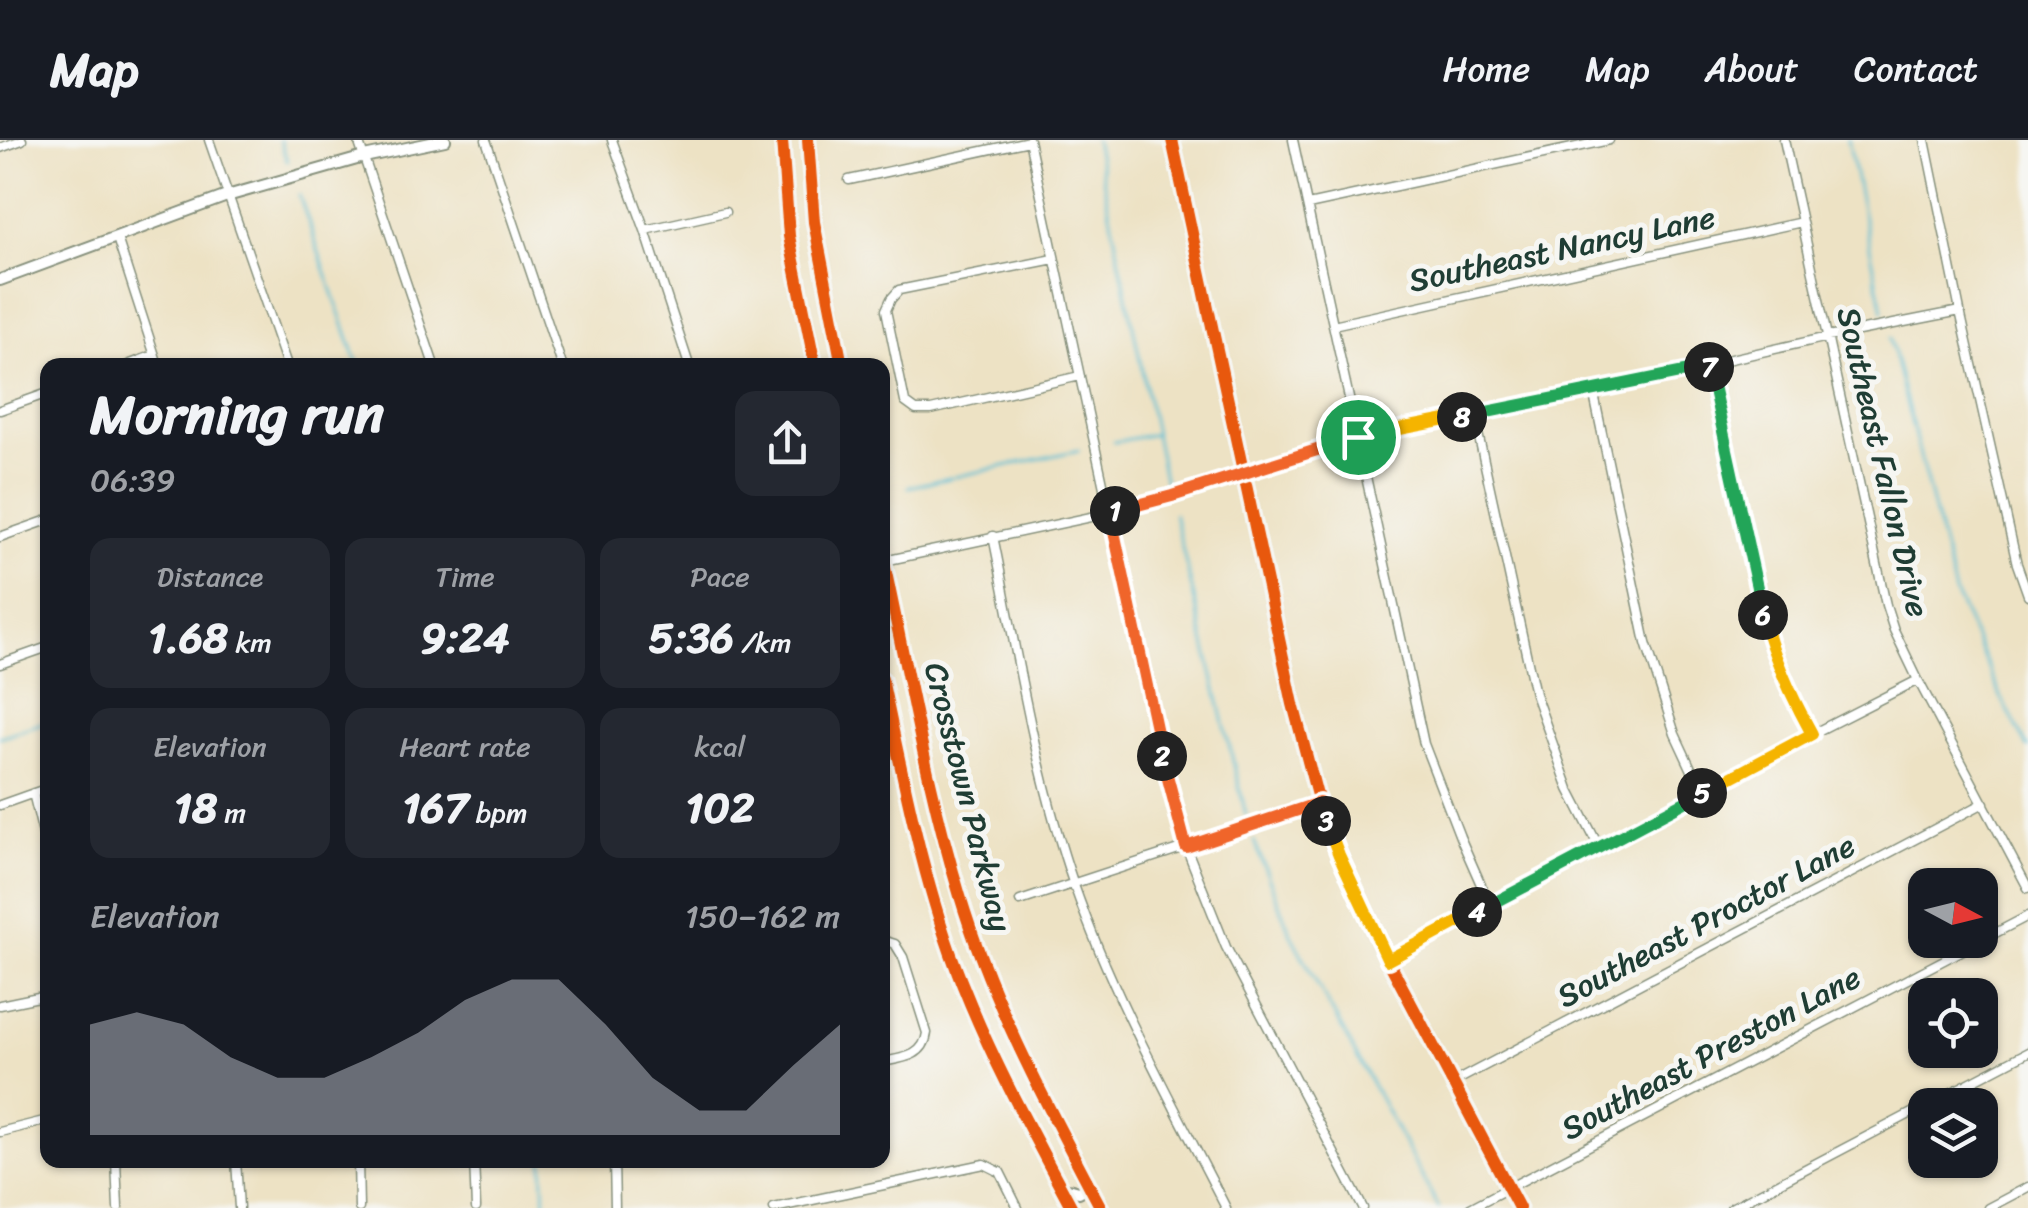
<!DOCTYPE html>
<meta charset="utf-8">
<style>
body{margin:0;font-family:Sriracha,sans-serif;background:#242831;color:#f1f3f6;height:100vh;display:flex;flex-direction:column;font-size:38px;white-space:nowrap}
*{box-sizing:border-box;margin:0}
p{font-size:32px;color:#9ea1a6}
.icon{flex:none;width:55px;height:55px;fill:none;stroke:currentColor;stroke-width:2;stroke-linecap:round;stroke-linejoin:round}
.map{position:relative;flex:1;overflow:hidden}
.details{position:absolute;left:40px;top:218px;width:850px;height:810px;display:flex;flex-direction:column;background:#171b24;border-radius:20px;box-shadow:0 2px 8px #0004}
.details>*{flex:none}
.needle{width:65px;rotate:97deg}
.buttons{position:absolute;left:1908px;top:728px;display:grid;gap:20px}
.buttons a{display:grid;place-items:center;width:90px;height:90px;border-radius:20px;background:#171b24;box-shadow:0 2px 8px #0004;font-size:50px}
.pin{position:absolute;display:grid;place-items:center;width:85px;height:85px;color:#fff;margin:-42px;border:5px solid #fff;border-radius:50%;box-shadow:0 2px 10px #0007}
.km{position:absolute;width:50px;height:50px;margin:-25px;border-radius:50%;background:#222;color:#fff;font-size:28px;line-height:50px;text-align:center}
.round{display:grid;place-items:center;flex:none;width:105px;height:105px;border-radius:20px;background:#242831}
.summary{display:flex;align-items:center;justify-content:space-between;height:170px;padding:0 50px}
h1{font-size:55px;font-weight:700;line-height:75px}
.metrics{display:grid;grid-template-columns:repeat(3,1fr);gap:15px;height:170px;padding:10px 50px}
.metrics div{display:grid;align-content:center;border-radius:20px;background:#242831;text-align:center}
.metrics b{font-size:42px;font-weight:700}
.metrics small{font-size:28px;font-weight:400}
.metrics p{font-size:28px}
.chart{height:280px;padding:20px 50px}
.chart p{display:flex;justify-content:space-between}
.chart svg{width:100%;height:180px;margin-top:10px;fill:#8c9099;opacity:.7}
header{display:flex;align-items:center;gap:60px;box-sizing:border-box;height:140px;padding:0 50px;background:#171b24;border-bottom:2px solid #363941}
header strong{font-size:48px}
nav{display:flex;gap:55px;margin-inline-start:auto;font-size:35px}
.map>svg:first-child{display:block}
</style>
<header>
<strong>Map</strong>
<nav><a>Home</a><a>Map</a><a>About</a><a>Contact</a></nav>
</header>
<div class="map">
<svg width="2028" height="1068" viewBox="0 0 2028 1068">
<rect width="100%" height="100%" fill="#f6f6f2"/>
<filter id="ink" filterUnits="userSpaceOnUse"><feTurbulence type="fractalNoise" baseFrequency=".01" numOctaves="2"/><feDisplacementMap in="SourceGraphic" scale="20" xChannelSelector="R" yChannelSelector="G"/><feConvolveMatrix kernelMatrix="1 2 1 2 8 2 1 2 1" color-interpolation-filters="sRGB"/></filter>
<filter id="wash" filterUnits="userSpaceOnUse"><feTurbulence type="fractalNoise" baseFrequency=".0048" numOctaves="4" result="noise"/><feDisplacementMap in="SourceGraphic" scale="40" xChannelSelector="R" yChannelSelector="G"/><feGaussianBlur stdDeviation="2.25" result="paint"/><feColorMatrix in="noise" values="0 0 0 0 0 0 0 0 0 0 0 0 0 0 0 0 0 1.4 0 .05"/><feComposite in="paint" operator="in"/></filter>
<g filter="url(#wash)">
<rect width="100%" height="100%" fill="#ede2c4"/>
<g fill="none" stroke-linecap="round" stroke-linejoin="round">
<path stroke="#57bed5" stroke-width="2.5" d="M280,0L287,21
M1095,0L1165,343
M1848,0L1883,171
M299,55L358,225
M1890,198L1955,453L2002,559L2028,608
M1114,302L1155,294
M908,347L1079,310
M1174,374L1246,675
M0,597L48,581
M1254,701L1292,797L1439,1068
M543,1020L545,1068"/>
</g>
</g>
<g filter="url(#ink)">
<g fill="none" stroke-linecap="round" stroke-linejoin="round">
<defs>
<path id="street" d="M209,0L287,225
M358,0L434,225
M486,0L562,225
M612,0L645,90L689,225
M1029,0L1151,566L1186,707L1226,807L1363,1068
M1172,0L1293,564L1319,663L1339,715L1388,820L1519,1068
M1293,0L1424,604L1460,697L1490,765
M1784,0L1886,465L1894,490L1918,540L2028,748
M1925,0L1960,171L2017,424L2028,455
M0,8L22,0
M849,40L1029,1
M1308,65L1609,0
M645,90L725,72
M117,98L158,225
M1054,119L899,150L891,159L886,170L905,262L916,270H931L1080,236
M1333,185L1802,82
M128,225L154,215
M1709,225L1768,494L1790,555L1812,594
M1593,250L1646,503L1675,594L1702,652
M0,270L48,253
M1474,275L1535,554L1569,649L1599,707
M993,396C1017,513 1035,632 1074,745C1113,857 1172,962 1226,1068
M0,397L48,380
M884,421L1110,373L1172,356L1357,297L1593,250L1828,197L1960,171
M0,524L48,507
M33,653L48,714
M0,665L48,648
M1020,761L1319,663
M882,800L895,804L903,817L927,893C924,917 903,918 882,922
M1388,820L1812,594L1918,540
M0,865L48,855
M1452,943L1984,663
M1927,965L2028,912
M0,992L48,980
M116,1020L118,1068
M236,1020L239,1068
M358,1020L359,1068
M474,1020L476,1068
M614,1020L615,1068
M774,1068L984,1024L1000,1032L1018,1068
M1470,1068L2028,776
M1731,1068L1925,966
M1988,1068L2028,1047"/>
<path id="secondary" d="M782,0L789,96L815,225
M808,0L814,82L842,225
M0,140L227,56L364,17L445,0
M882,414C907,527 926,644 960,756C993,866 1048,967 1101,1068
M882,539C904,641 923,744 961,841C992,920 1032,993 1072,1068
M1061,1047L1079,1052L1086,1048L1088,1043"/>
</defs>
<use href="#street" stroke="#86907c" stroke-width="11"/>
<use href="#secondary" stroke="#86907c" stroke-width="14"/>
<use href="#street" stroke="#fff" stroke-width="8"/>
<use href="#secondary" stroke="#fff" stroke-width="10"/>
<defs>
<path id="cycleway" d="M782,0L789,96L815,225
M808,0L814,82L842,225
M1172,0L1293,564L1319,663L1339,715L1388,820L1519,1068
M882,414C907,527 926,644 960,756C993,866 1048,967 1101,1068
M882,539C904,641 923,744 961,841C992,920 1032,993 1072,1068"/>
</defs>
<use href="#cycleway" stroke="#f6f6f2" stroke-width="19"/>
<use href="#cycleway" stroke="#e8590c" stroke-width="12"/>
</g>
</g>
<g fill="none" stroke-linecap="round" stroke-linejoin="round" filter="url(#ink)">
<defs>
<path id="split-1" d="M1115,371L1172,356L1358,297"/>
<path id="split-2" d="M1115,371L1110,373L1162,616"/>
<path id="split-3" d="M1162,616L1186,707L1319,663L1326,681"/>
<path id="split-4" d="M1326,681L1339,715L1388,820L1477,772"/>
<path id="split-5" d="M1477,772L1702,653"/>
<path id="split-6" d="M1702,653L1812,594C1791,556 1773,517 1763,475"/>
<path id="split-7" d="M1709,227L1763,475"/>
<path id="split-8" d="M1462,277L1709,227"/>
<path id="split-9" d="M1358,297L1462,277"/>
</defs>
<use href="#split-1" stroke="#fff" stroke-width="20"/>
<use href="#split-2" stroke="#fff" stroke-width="20"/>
<use href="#split-3" stroke="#fff" stroke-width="20"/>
<use href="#split-4" stroke="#fff" stroke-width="20"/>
<use href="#split-5" stroke="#fff" stroke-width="20"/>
<use href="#split-6" stroke="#fff" stroke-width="20"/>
<use href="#split-7" stroke="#fff" stroke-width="20"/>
<use href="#split-8" stroke="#fff" stroke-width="20"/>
<use href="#split-9" stroke="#fff" stroke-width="20"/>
<use href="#split-1" stroke="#f0652b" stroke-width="12"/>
<use href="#split-2" stroke="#f0652b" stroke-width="12"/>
<use href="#split-3" stroke="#f0652b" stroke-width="12"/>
<use href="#split-4" stroke="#f5b400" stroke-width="12"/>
<use href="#split-5" stroke="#22a559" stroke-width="12"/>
<use href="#split-6" stroke="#f5b400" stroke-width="12"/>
<use href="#split-7" stroke="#22a559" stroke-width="12"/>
<use href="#split-8" stroke="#22a559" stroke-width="12"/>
<use href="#split-9" stroke="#f5b400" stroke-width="12"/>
</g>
<g text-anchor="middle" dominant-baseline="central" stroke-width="10" stroke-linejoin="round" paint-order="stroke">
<g font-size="32" fill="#1f3d34" stroke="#f6f6f2">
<text transform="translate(1562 109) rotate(-12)">Southeast Nancy Lane</text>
<text transform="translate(1883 322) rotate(77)">Southeast Fallon Drive</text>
<text transform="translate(968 657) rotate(76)">Crosstown Parkway</text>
<text transform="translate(1706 781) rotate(-28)">Southeast Proctor Lane</text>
<text transform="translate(1711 913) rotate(-28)">Southeast Preston Lane</text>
</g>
</g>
</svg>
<div class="buttons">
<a><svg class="needle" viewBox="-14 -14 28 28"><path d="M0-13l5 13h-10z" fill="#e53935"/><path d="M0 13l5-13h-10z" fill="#9ea1a6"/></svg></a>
<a><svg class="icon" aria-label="locate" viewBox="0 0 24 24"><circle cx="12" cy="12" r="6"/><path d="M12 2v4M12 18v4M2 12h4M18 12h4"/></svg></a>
<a><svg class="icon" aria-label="layers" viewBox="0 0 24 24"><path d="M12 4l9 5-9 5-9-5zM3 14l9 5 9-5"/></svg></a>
</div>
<div class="pin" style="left:1358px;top:297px;background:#1e9e55"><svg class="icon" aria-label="arrive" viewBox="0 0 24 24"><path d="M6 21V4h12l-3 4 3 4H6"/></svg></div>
<b class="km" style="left:1115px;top:371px">1</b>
<b class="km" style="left:1162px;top:616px">2</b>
<b class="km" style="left:1326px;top:681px">3</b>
<b class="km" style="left:1477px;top:772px">4</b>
<b class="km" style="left:1702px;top:653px">5</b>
<b class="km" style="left:1763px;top:475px">6</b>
<b class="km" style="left:1709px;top:227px">7</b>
<b class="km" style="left:1462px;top:277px">8</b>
<section class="details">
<div class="summary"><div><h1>Morning run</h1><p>06:39</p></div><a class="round"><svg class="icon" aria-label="share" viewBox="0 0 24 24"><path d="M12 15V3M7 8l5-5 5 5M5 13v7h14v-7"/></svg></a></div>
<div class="metrics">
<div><p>Distance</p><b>1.68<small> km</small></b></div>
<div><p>Time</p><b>9:24</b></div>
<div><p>Pace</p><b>5:36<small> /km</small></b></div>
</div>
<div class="metrics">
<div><p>Elevation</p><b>18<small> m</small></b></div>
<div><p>Heart rate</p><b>167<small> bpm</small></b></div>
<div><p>kcal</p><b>102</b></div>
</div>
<div class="chart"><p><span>Elevation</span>150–162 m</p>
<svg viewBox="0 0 160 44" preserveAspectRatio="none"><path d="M0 44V17L10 14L20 17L30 25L40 30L50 30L60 25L70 19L80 11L90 6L100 6L110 17L120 30L130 38L140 38L150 27L160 17V44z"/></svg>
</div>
</section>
</div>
